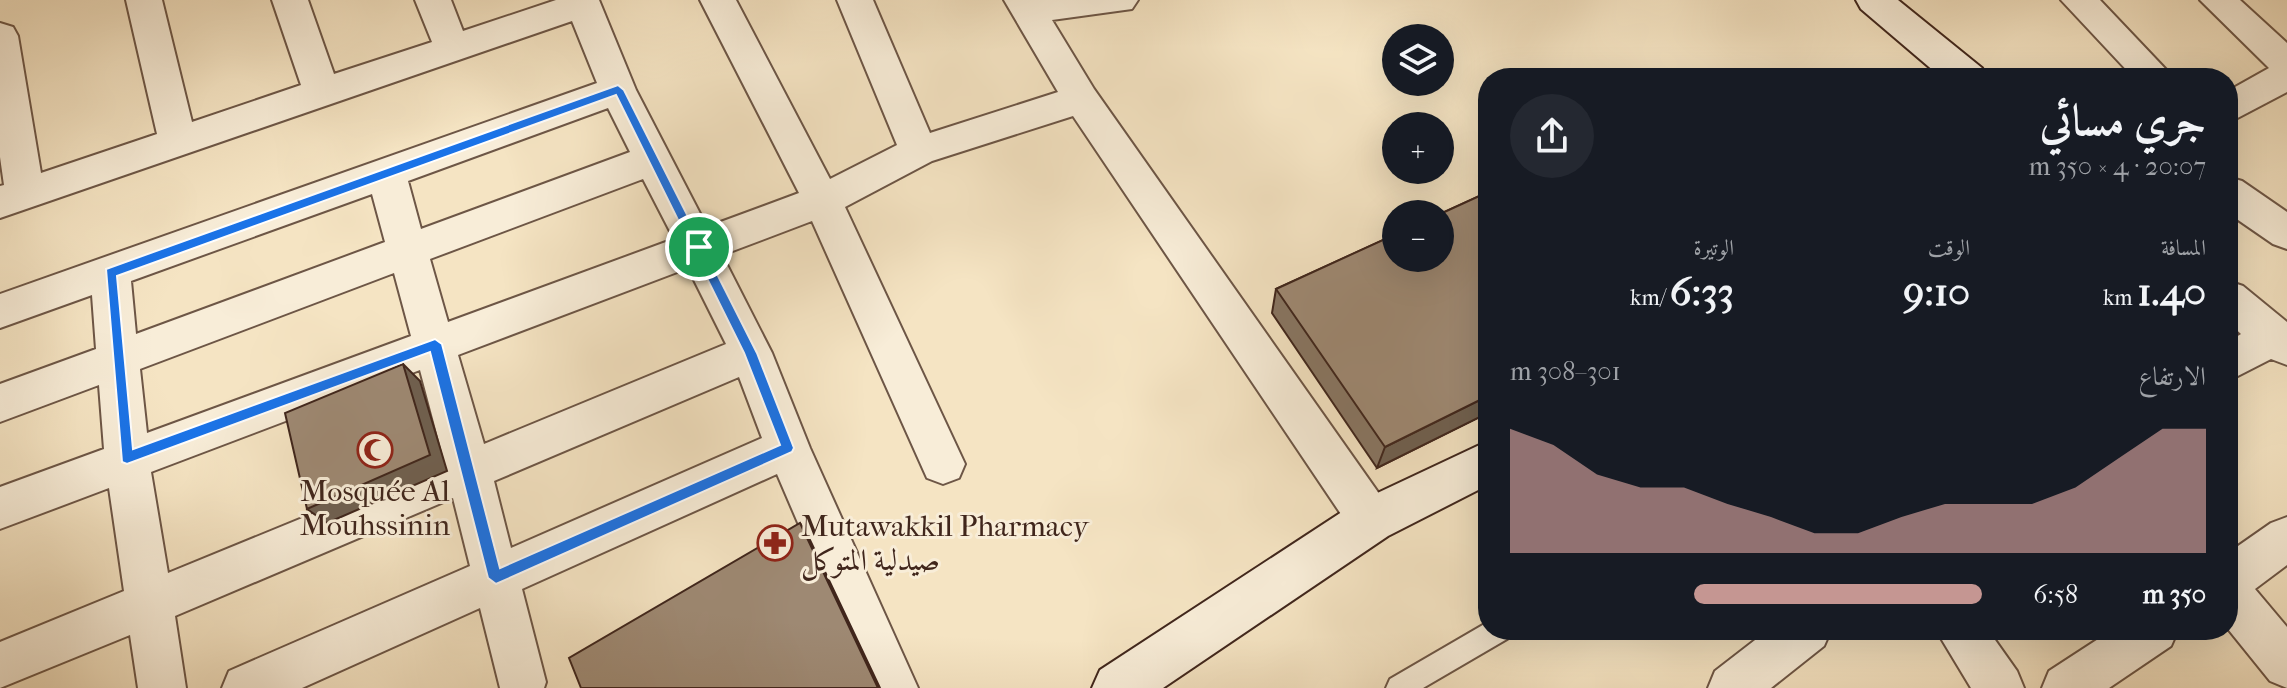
<!DOCTYPE html>
<html lang="ar">
<meta charset="utf-8">
<style>
body{margin:0;font-family:"IM FELL French Canon",Amiri,serif;background:#242831;color:#f1f3f6;direction:rtl;height:100vh;display:flex;flex-direction:column;font-size:30px;white-space:nowrap}
*{box-sizing:border-box;margin:0}
p{font-size:26px;color:#9ea1a6}
.icon{flex:none;width:44px;height:44px;fill:none;stroke:currentColor;stroke-width:2;stroke-linecap:round;stroke-linejoin:round}
.map{position:relative;flex:1;overflow:hidden;direction:ltr}
.sheet{position:absolute;left:1478px;top:68px;width:760px;height:572px;display:flex;flex-direction:column;background:#171b24;border-radius:32px;box-shadow:0 8px 32px #0002;direction:rtl}
.sheet>*{flex:none}
.tools{position:absolute;left:1382px;top:24px;display:grid;gap:16px}
.tools a{display:grid;place-items:center;width:72px;height:72px;border-radius:50%;background:#171b24;box-shadow:0 8px 32px #0002;font-size:40px}
.pin{position:absolute;display:grid;place-items:center;width:68px;height:68px;color:#fff;margin:-34px;border:4px solid #fff;border-radius:50%;box-shadow:0 2px 8px #0007}
.round{display:grid;place-items:center;flex:none;width:84px;height:84px;border-radius:42px;background:#242831}
.headline{display:flex;align-items:center;justify-content:space-between;height:136px;padding:0 32px}
h1{font-size:44px;font-weight:800;line-height:60px}
.stats{display:grid;grid-template-columns:repeat(3,1fr);gap:12px;height:136px;padding:8px 32px}
.stats div{display:grid;align-content:center}
.stats b{font-size:40px;font-weight:800}
.stats small{font-size:22px;font-weight:400}
.stats p{font-size:22px}
.chart{height:224px;padding:16px 32px}
.chart p{display:flex;justify-content:space-between}
.chart svg{width:100%;height:144px;margin-top:8px;fill:#c59692;opacity:.7}
ul{padding:0 32px;list-style:none;font-size:26px}
li{display:grid;grid-template-columns:128px 96px 1fr;align-items:center;height:60px}
li i{height:20px;border-radius:10px;background:#c59692}
.map>svg:first-child{display:block}
</style>
<div class="map">
<svg width="2287" height="688" viewBox="0 0 2287 688">
<rect width="100%" height="100%" fill="#f5e4c3"/>
<filter id="stains"><feTurbulence type="fractalNoise" baseFrequency=".0025" numOctaves="4"/><feColorMatrix values="0 0 0 0 .2 0 0 0 0 .09 0 0 0 0 .02 0 0 0 .5 -.17"/></filter>
<radialGradient id="worn" r=".72"><stop offset=".6" stop-color="#630" stop-opacity="0"/><stop offset="1" stop-color="#630" stop-opacity=".3"/></radialGradient>
<g fill="none" stroke-linecap="round" stroke-linejoin="round">
<defs>
<path id="lane" d="M1488,622V630H1510L1507,639L1423,688H1386L1390,679Z"/>
<path id="street" d="M126,0H162L192,122L301,85L272,0H308L334,74L432,42L415,0H451L463,31L556,0H599L636,90L707,227L799,193L700,0H736L830,179L897,145L837,0H873L930,133L1058,92L1004,0H1138L1132,9L1052,20L1094,89L1387,505L1394,520L1387,535L1371,541L1355,535L1073,116L932,161L845,207L965,464L959,478L943,484L927,478L812,221L722,255L772,353L810,448L918,688H869L777,474L522,589L546,682L544,688H500L480,608L302,688H222L229,671L470,566L453,498L175,616L186,688H138L130,635L0,688V642L124,591L109,488L0,529V487L104,449L99,385L0,422V384L96,349L92,295L0,328V294L597,83L572,21L0,218V186L4,185L0,157V23L13,27L18,36L41,173L157,134ZM608,108L630,152L421,229L408,181ZM643,179L674,239L448,322L430,259ZM372,194L385,242L136,334L131,281ZM688,268L726,344L484,444L458,355ZM394,273L411,336L147,433L140,369ZM420,370L444,460L168,573L151,472ZM739,377L762,438L511,548L494,481Z
M2061,0H2100L2174,78H2134Z
M2200,0H2240L2287,43V92L2228,123V91L2269,68Z
M2228,177L2242,181L2287,212V249L2273,244L2228,213Z
M2228,281L2243,286L2287,322V365L2271,359L2228,381V342L2241,334L2228,322Z
M2287,517V565L2255,589L2287,627V688L2270,681L2228,629V553L2271,523Z
M1768,630H1831L1824,646L1771,688H1708L1715,671Z
M1936,630H1988L2017,671L2024,688H1971Z
M2112,630H2178L2171,646L2109,688H2042L2049,671Z"/>
<path id="secondary" d="M1856,0H1898L1982,68L1987,78H1942L1861,9Z
M1488,441V485L1388,536L1163,688H1092L1100,670L1354,504Z"/>
</defs>
<use href="#lane" stroke="#6d5646" stroke-width="4"/>
<use href="#street" stroke="#6d5646" stroke-width="4"/>
<use href="#secondary" stroke="#40261c" stroke-width="4"/>
<use href="#lane" fill="#f8edd8" fill-rule="evenodd"/>
<use href="#street" fill="#f8edd8" fill-rule="evenodd"/>
<use href="#secondary" fill="#f8edd8" fill-rule="evenodd"/>
</g>
<path fill="#887663" stroke="#40261c" stroke-width="2" d="M1488,192V413L1377,468L1272,313L1276,289Z"/>
<path fill="#6f6050" stroke="#40261c" stroke-width="2" d="M403,364L420,381L447,471L327,523L307,509Z
M1488,396V413L1377,468L1385,447Z
M800,523L810,540L880,688H878Z"/>
<path fill="#9e8973" stroke="#40261c" stroke-width="2" d="M1488,192V396L1385,447L1276,289L1396,234V258H1440V214Z
M403,364L430,455L307,509L285,413Z
M800,523L878,688H581L569,658Z"/>
<path fill="#1a73e8" stroke="#fff" stroke-width="2" fill-rule="evenodd" d="M618,85L624,90L757,353L794,448L792,452L496,584L488,578L430,352L127,464L122,462L106,269ZM616,95L744,353L780,445L500,568L442,344L435,339L133,449L117,276Z"/>
<defs>
<symbol id="mosque-ring" viewBox="-11 -11 22 22"><circle r="9.5" fill="#f8edd8" stroke="#8f2418" stroke-width="1.5"/><path d="M3.5-4.9A6 6 0 1 0 3.5 4.9A5 5 0 1 1 3.5-4.9Z" fill="#8f2418"/></symbol>
<symbol id="pharmacy-ring" viewBox="-11 -11 22 22"><circle r="9.5" fill="#f8edd8" stroke="#8f2418" stroke-width="1.5"/><path d="M-2-6h4v4h4v4h-4v4h-4v-4h-4v-4h4Z" fill="#8f2418"/></symbol>
</defs>
<g fill-rule="evenodd">
<use href="#mosque-ring" x="355" y="430" width="40" height="40"/>
<use href="#pharmacy-ring" x="755" y="523" width="40" height="40"/>
</g>
<g text-anchor="middle" dominant-baseline="central" stroke-width="6" stroke-linejoin="round" paint-order="stroke">
<g font-size="30" fill="#40261c" stroke="#f8edd8">
<text x="375" y="491">Mosquée Al<tspan x="375" dy="34">Mouhssinin</tspan></text>
<text x="801" y="526" text-anchor="start">Mutawakkil Pharmacy<tspan x="801" dy="34">صيدلية المتوكل</tspan></text>
</g>
</g>
<rect width="100%" height="100%" filter="url(#stains)"/>
<rect width="100%" height="100%" fill="url(#worn)"/>
</svg>
<div class="tools">
<a><svg class="icon" aria-label="layers" viewBox="0 0 24 24"><path d="M12 4l9 5-9 5-9-5zM3 14l9 5 9-5"/></svg></a>
<a>+</a>
<a>−</a>
</div>
<div class="pin" style="left:699px;top:247px;background:#1e9e55"><svg class="icon" aria-label="arrive" viewBox="0 0 24 24"><path d="M6 21V4h12l-3 4 3 4H6"/></svg></div>
<section class="sheet">
<div class="headline"><div><h1>جري مسائي</h1><p>20:07 · 4 × 350 m</p></div><a class="round"><svg class="icon" aria-label="share" viewBox="0 0 24 24"><path d="M12 15V3M7 8l5-5 5 5M5 13v7h14v-7"/></svg></a></div>
<div class="stats">
<div><p>المسافة</p><b>1.40<small> km</small></b></div>
<div><p>الوقت</p><b>9:10</b></div>
<div><p>الوتيرة</p><b>6:33<small> /km</small></b></div>
</div>
<div class="chart"><p><span>الارتفاع</span>301–308 m</p>
<svg viewBox="0 0 160 44" preserveAspectRatio="none"><path d="M0 44V6L10 11L20 20L30 24L40 24L50 29L60 33L70 38L80 38L90 33L100 29L110 29L120 29L130 24L140 15L150 6L160 6V44z"/></svg>
</div>
<ul>
<li><b>350 m</b>6:58<i style="width:61%"></i></li>
</ul>
</section>
</div>
